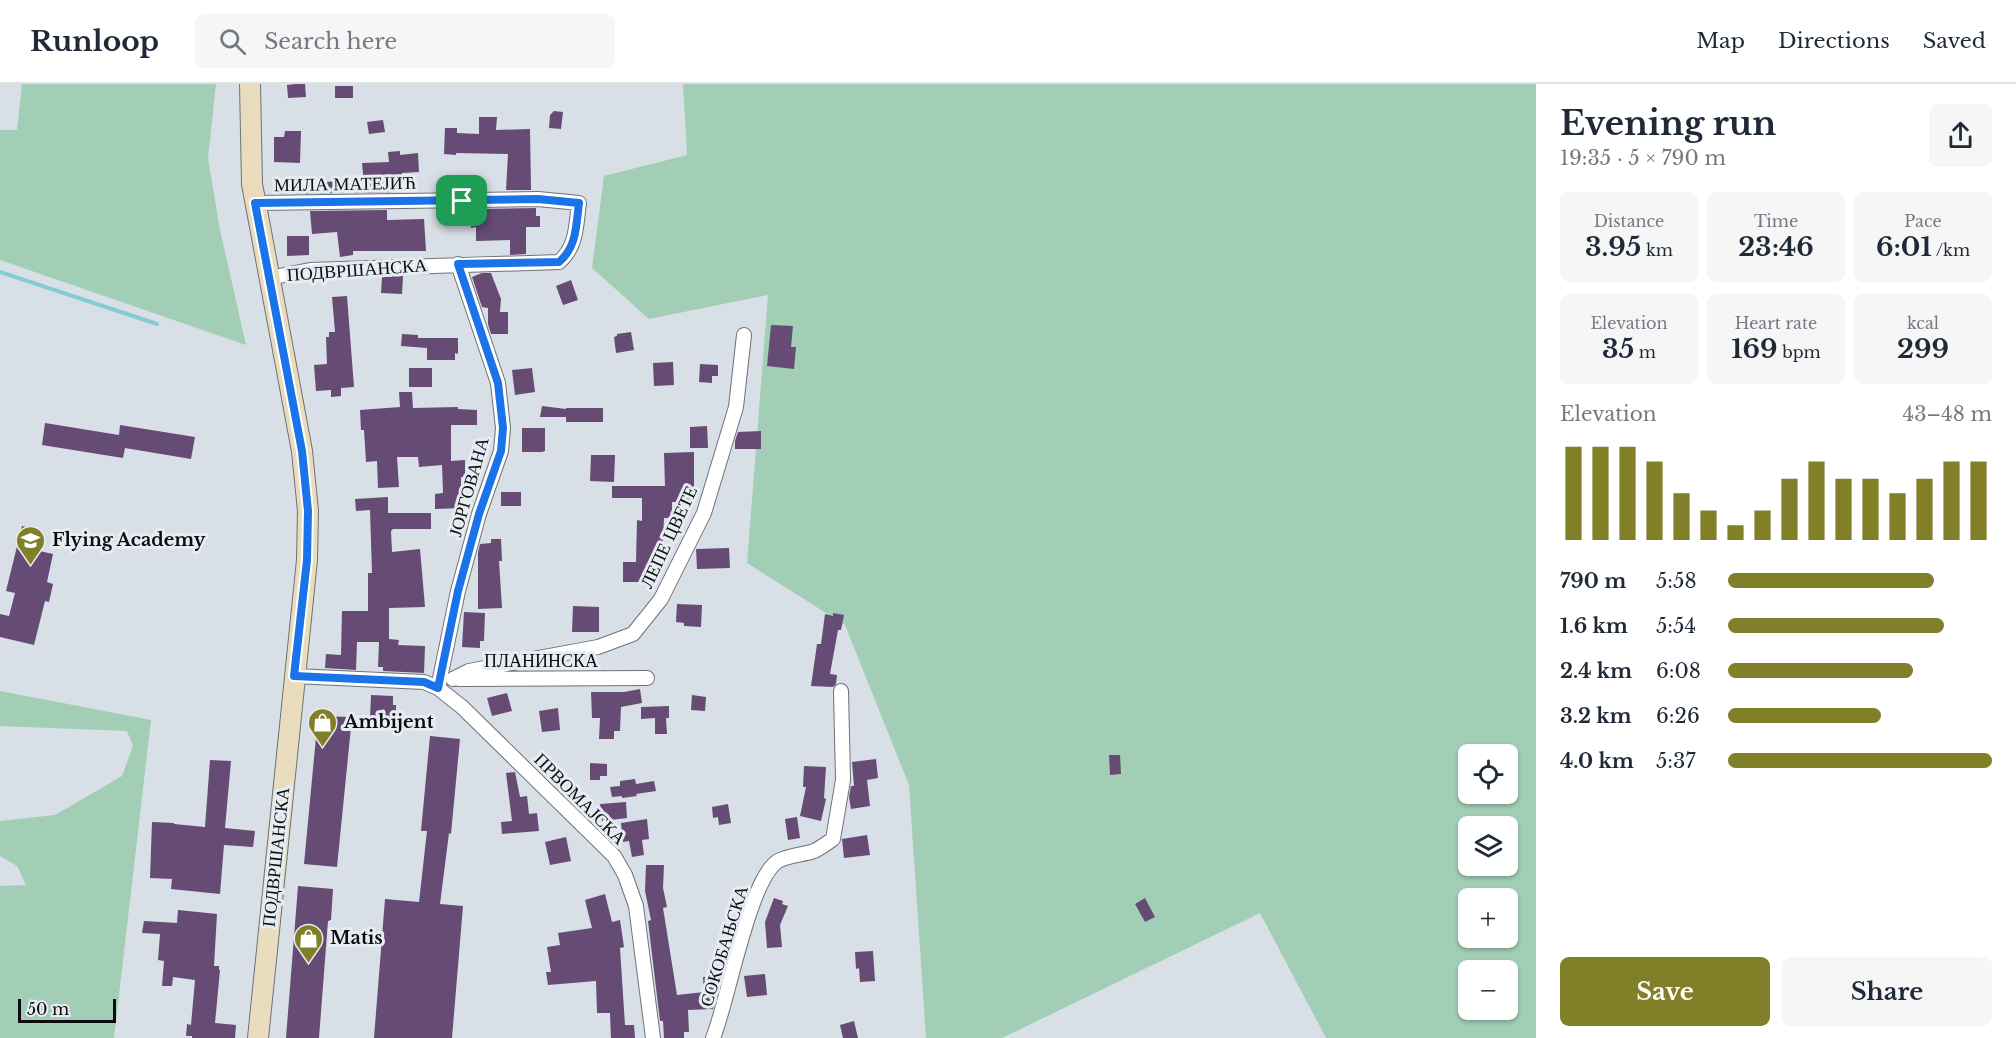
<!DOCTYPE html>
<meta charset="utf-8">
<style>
body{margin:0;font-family:"Libre Baskerville",serif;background:#f6f6f7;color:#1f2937;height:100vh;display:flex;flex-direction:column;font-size:22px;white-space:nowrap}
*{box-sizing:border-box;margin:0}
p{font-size:20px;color:#747a83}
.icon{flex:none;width:33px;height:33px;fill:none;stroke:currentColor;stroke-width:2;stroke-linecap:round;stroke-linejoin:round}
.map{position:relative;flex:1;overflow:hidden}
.panel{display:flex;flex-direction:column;background:#fff;width:480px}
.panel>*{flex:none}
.fabs{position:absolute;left:1458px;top:660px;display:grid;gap:12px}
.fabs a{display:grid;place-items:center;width:60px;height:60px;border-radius:9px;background:#fff;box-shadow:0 2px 4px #0004;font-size:30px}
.scale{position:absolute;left:18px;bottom:15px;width:98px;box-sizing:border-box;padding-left:6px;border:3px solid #0b0d0f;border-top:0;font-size:16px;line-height:21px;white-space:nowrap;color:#0b0d0f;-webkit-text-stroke:4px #e7ecf3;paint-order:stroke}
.pin{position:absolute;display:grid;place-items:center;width:51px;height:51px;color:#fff;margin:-26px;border-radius:12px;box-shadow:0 3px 9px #0006}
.round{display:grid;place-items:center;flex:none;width:63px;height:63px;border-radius:9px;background:#f6f6f7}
.headline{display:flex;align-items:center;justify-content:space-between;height:102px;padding:0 24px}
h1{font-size:33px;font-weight:700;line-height:45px}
.metrics{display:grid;grid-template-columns:repeat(3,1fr);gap:9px;height:102px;padding:6px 24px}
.metrics div{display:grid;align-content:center;border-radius:9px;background:#f6f6f7;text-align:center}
.metrics b{font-size:26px;font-weight:700}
.metrics small{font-size:16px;font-weight:400}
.metrics p{font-size:16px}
.chart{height:168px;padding:12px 24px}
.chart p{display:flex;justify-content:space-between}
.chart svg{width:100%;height:108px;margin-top:6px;stroke:#817f28;stroke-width:6}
.action{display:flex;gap:12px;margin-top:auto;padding:12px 24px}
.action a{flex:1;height:69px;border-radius:9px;background:#817f28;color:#fff;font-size:24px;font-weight:700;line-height:69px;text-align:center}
.action a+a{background:#f6f6f7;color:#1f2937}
ul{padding:0 24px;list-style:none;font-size:20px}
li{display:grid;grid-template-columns:96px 72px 1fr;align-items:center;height:45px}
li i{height:15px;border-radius:8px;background:#817f28}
header{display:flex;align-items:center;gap:36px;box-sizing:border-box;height:84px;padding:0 30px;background:#fff;border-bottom:2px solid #e0e1e3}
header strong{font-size:28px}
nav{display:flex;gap:33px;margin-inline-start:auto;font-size:21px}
.search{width:420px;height:54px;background:#f6f6f7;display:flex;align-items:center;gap:15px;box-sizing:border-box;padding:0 21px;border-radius:9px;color:#747a83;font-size:22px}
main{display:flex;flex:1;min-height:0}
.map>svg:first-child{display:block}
</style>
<header>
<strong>Runloop</strong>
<div class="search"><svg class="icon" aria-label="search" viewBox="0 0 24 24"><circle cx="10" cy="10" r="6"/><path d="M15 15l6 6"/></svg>Search here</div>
<nav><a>Map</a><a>Directions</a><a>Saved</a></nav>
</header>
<main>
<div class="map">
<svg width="1536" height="954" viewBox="0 0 1536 954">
<rect width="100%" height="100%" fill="#d9dfe6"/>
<path fill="#a1ceb5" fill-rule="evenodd" d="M22,0H216L208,74L220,146L246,261L0,176V46H17Z
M683,0H1536V954H1326L1260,829L1002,954H926L909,701L845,541L747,479L768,211L649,235L592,184L604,92L687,71ZM1468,670H1508V710H1468ZM1468,742H1508V782H1468ZM1468,814H1508V854H1468ZM1468,886H1508V926H1468Z
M0,607L151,636L114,954H0V802L26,801L17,782L0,772V737L55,731L122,692L133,662L127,647L0,642Z"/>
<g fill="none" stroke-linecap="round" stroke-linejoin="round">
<path stroke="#83cdd2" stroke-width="4" d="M0,188L157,240"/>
</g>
<path fill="#664b75" d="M295,0H305L306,13L288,14L287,1Z
M335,2H353V14H335Z
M554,27L563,28L561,45L549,44L550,31Z
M479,33H497L496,46L530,45L531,106H506L508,70L456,69V71L444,70L445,44H457V49L479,50Z
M383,36L385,48L369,50L367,38Z
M285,47H301L300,79L274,78V53H284Z
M400,67V71L418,69L419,88L402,89V108L277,110L276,99L299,98V100L339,97V102L364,101L362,79L389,78L388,68Z
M536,124V132H540V143H526V170L510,171V156L476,157V143L471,144L470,125Z
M387,126V136L424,135L426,167H353V171L340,173L337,148L312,150L310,127Z
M287,152H309V171L287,172Z
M482,189H491L501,215L500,228H508V250H491L488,240V224L482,223L472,193Z
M403,192L402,210L381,209L382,193Z
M571,196L578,216L563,221L556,202Z
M347,212L354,303L341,304V312L331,313V306L316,307L314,281L327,280L326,253H329V248H335L332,213Z
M771,241L793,242L791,263H796L794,285L767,282Z
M631,248L634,266L616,269L614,253L617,252V250Z
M402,250L418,251V254H458V270L455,269V276H427V264L401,262Z
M673,278L674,301L654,302L653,279Z
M700,280L718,281V292H712V299L699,298Z
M409,284H432V303H409Z
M532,284L535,308L515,311L512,286Z
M399,308H412L413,324L458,323V325L477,326V341H451V377L465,376V393H461L462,424L435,425V410L443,409L442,381L419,383L418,373H397L399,403L378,404L377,377L366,378L364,346H361L360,326L400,323Z
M542,322L566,325V324H603V338H566V333H540Z
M45,339L119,351L120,341L195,353L191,375L125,364L123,374L42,361Z
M707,342L708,364H690V343Z
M522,344H545V367L542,368H522Z
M761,347V365H735V357L738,348Z
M694,368V418H672V434H664L662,481H648V498H623V478H636L637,436L642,437V414H612V402H665L664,369Z
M591,371H615L614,398L590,397Z
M501,408H521V422H501Z
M388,413V429H431V445H393L391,447L392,468L420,465L425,523L389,524V555L399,556L398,561L425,562L424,589L383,587V583H378L379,558H357L356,586L325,584L326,570L341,571L342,527H368V489H372L370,426L356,427L355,415Z
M22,442L40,446L35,466L53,470L47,498L53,500L49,518L45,517L34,561L0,553V530L9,532L15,509L6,507Z
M491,455H501L502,477H499L502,524L478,525V469L480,460L491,459Z
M729,464L730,484L697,485L696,465Z
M677,520L702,521L701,543L684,542V539L676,538Z
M573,522L599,523V548H572Z
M464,528L485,529L484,557H480V564L462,563Z
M833,529L844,531L841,546H838L830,590L837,591L836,600L833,603L811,602L817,560H821L825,530L833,532Z
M640,605L642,619L621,623L620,647H614V655H599L600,634H592L591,608H624Z
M507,609L512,627L492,632L487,614Z
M371,611L393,612V621H396V636L370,635Z
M692,611L706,613L705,627L691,626Z
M669,622V634H666L667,650H655V634L641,635V623Z
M558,624L560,646L542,648L539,627Z
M318,632L352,633L337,783L304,780Z
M430,652L460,655L451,750L449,749L440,820L463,822L452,954H374L385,815L419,818L427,747H421Z
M1109,671H1120L1121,690L1110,691Z
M876,675L878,694L867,696L870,722L851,725L849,713L851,702H854L852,678Z
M210,676L231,677L225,744L255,747L253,763L224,761L220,810L171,805L172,795L150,794L152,738L174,739V740L205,743Z
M590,679L607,680V692H600V696H590Z
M804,682L826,683L824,714L826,715L821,737L800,732L806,703H803Z
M515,688L520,713L527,712L529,730L537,729L539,747L502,750L501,738L512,737L506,689Z
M635,695L636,700L654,697L656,707L636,710L637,712L622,714V712L612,713L610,703L620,702V697Z
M626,718L627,734L602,737L600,720Z
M728,720L731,739L719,741L718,733L713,734L712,723Z
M797,733L800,754L788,756L785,735Z
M647,735L649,755L642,756L644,771L632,773L629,757L623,758L621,739Z
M867,751L870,771L844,774L842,755Z
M566,753L571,777L550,781L545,758Z
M646,781H664L663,804L667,823L663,824L677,911L704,908L703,893L722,892L713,925L688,926L689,948H684V954H664L663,937H660L648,837L651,836L645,807Z
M298,802L333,805L331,836L328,837L319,954H286Z
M605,810L612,838L620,836L624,863L620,864L625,941H634L635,954H611L610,929H597L596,897L548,901L546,888H551L547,863L560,861L558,849L592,844L585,816Z
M774,814L783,817L782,820L788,822L780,841L782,863L767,864L765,838Z
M1145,814L1155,833L1145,838L1135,820Z
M178,826L217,830L214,882H219V886H220L215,939L236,941L235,954H192V952H186L187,940L191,941L195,896L173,893L172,902H162L164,877L158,876L160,850L142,849L144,837L177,839Z
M873,867L875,897L860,898L859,884L856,885L855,868Z
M765,890L767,911L747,913L744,892Z
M854,937L858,954H843L840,941Z"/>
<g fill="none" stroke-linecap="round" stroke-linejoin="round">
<defs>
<path id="street" d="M256,119L538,115L579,119C576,141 577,163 559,178L310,186L269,194
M294,592L424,598L438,604L462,623L614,772L625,791L636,822L653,954
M453,595L469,587L598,563L633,550L661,515L704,429L736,323L744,251
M459,595L647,594
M438,604L458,507L479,430L501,367L503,344L498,299L458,180
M713,954C728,918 749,795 778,777C788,771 803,771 814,767C821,764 827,759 833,755L843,696L841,607"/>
<path id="secondary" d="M250,0L252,100L302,367L308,427L307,476L258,954"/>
</defs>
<use href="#street" stroke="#6d7278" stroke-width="16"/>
<use href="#secondary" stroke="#6d7278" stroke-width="22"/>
<use href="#street" stroke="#fff" stroke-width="14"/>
<use href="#secondary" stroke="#e8dcbd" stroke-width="20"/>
</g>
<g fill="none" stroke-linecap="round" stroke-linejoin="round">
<defs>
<path id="route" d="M538,115L579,119C576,141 577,163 559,178L458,180L498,299L503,344L501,367L479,430L458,507L438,604L424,598L294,592L307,476L308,427L302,367L255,119Z"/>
</defs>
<use href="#route" stroke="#fff" stroke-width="12"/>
<use href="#route" stroke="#1a73e8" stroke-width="8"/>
</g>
<defs>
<symbol id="school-pin" viewBox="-11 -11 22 30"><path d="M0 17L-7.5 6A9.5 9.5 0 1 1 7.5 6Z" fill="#817f28" stroke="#e7ecf3"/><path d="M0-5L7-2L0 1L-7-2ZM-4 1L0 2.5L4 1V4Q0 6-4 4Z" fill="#fff"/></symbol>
<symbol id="shop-pin" viewBox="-11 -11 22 30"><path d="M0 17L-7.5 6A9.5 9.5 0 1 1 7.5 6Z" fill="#817f28" stroke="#e7ecf3"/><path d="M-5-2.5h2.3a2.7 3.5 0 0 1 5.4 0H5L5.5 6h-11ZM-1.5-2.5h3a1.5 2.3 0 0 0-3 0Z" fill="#fff"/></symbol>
</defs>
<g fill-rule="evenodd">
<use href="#school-pin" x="14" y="440" width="33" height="45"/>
<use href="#shop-pin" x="306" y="622" width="33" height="45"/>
<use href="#shop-pin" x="292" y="838" width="33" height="45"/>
</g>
<g text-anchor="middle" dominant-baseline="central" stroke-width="6" stroke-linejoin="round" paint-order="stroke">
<g font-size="18" fill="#0b0d0f" stroke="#e7ecf3">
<text transform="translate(345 100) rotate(-1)">МИЛА МАТЕЈИЋ</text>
<text transform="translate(357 186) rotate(-4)">ПОДВРШАНСКА</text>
<text transform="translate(469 403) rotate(-74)">ЈОРГОВАНА</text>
<text transform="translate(669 453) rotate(-65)">ЛЕПЕ ЦВЕТЕ</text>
<text x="541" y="577">ПЛАНИНСКА</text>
<text transform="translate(580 715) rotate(45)">ПРВОМАЈСКА</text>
<text transform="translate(276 773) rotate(-84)">ПОДВРШАНСКА</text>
<text transform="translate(724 862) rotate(-73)">СОКОБАЊСКА</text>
</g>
<g font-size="18" font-weight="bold" fill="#0b0d0f" stroke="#e7ecf3" text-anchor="start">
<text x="52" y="456">Flying Academy</text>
<text x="344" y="638">Ambijent</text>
<text x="330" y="854">Matis</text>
</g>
</g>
</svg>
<div class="fabs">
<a><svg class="icon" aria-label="locate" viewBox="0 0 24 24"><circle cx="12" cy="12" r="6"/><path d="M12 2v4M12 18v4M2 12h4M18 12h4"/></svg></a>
<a><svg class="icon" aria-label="layers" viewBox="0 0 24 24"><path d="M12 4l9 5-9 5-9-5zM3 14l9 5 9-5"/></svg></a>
<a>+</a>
<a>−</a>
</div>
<div class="scale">50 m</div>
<div class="pin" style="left:462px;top:117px;background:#1e9e55"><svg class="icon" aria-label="arrive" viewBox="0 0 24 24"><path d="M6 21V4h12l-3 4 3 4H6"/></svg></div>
</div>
<section class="panel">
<div class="headline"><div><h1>Evening run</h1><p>19:35 · 5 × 790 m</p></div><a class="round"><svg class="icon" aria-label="share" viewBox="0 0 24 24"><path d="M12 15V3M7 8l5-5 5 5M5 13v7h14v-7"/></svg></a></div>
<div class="metrics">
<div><p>Distance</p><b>3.95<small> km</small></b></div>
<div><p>Time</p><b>23:46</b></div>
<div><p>Pace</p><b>6:01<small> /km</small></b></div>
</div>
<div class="metrics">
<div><p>Elevation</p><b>35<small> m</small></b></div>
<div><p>Heart rate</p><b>169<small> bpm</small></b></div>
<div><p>kcal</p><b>299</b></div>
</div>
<div class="chart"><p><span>Elevation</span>43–48 m</p>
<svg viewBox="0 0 160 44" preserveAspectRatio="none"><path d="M5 44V6M15 44V6M25 44V6M35 44V12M45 44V25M55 44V32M65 44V38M75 44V32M85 44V19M95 44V12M105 44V19M115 44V19M125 44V25M135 44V19M145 44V12M155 44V12"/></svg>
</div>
<ul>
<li><b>790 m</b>5:58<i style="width:78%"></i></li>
<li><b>1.6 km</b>5:54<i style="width:82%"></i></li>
<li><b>2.4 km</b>6:08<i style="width:70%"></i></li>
<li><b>3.2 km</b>6:26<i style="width:58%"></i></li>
<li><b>4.0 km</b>5:37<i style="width:100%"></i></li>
</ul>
<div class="action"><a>Save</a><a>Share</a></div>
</section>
</main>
